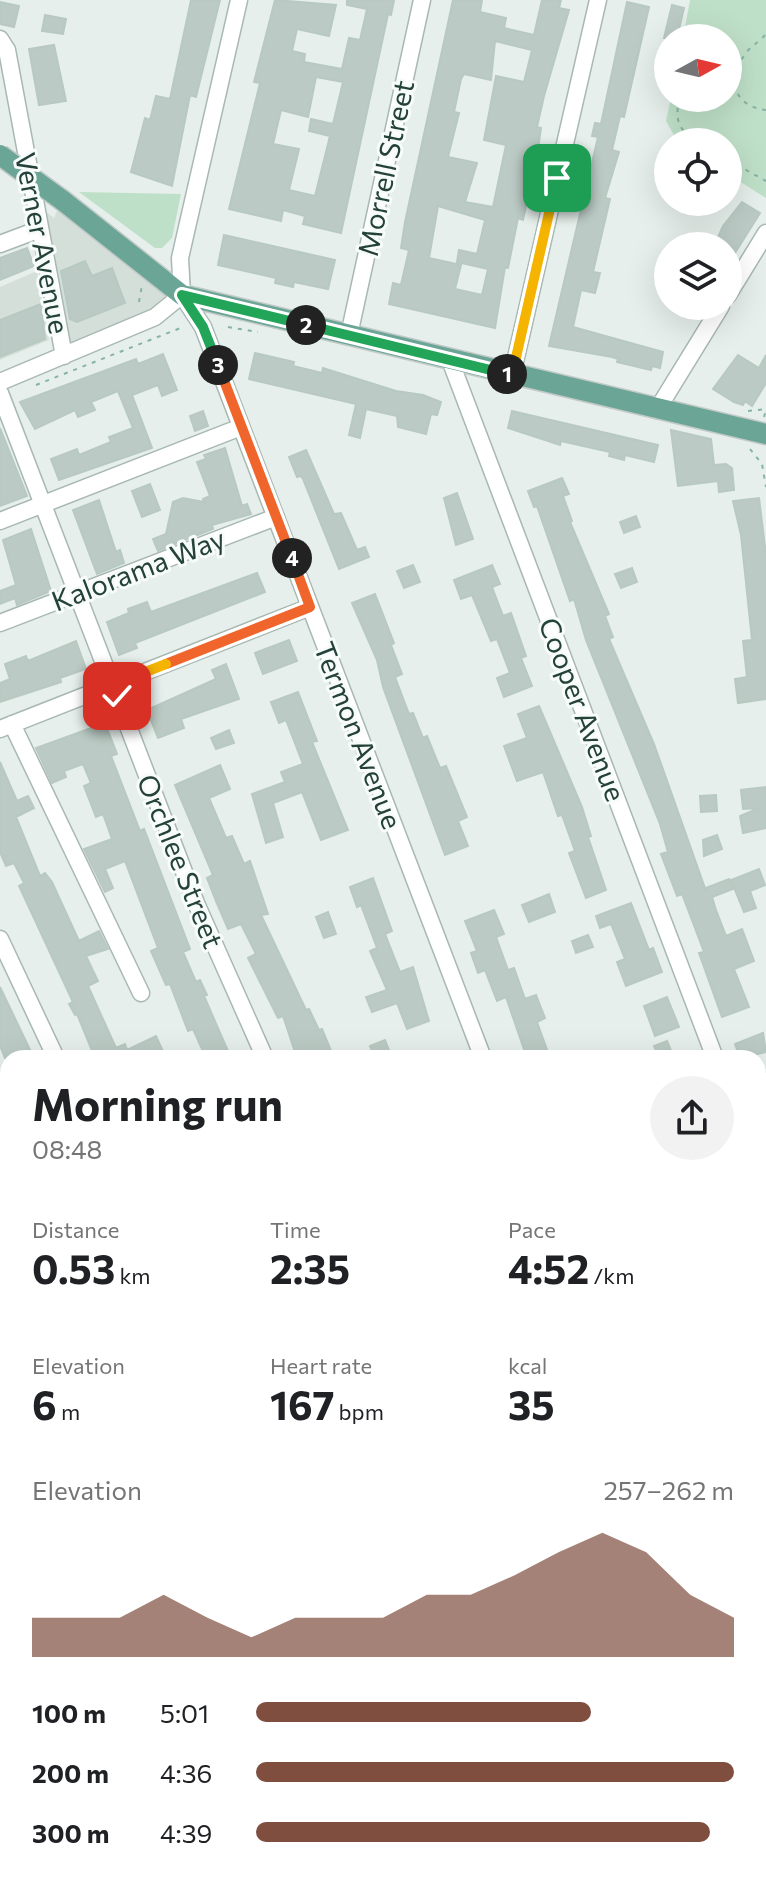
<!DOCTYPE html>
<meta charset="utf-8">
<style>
body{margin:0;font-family:Commissioner,sans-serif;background:#f2f2f2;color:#202124;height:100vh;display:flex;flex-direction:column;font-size:30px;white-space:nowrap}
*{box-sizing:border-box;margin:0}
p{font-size:26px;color:#757577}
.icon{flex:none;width:44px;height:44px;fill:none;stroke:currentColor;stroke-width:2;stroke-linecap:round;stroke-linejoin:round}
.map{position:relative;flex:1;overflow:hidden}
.side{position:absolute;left:0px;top:1050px;width:766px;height:830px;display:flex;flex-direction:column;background:#fff;border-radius:24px 24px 0 0;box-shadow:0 8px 32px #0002}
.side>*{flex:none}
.needle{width:52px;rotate:82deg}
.controls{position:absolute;left:654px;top:24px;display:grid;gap:16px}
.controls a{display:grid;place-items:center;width:88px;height:88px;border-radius:50%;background:#fff;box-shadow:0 8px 32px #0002;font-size:40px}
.pin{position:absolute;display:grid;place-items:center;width:68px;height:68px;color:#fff;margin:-34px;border-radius:16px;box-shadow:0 4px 12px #0006}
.km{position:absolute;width:40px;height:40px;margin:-20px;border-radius:50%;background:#222;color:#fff;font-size:22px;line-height:40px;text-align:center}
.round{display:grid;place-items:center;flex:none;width:84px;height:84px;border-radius:42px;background:#f2f2f2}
.summary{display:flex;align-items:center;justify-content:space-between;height:136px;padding:0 32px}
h1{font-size:44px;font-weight:700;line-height:60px}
.metrics{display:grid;grid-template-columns:repeat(3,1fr);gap:12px;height:136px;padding:8px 32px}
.metrics div{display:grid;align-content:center}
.metrics b{font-size:40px;font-weight:700}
.metrics small{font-size:22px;font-weight:400}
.metrics p{font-size:22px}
.chart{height:224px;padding:16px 32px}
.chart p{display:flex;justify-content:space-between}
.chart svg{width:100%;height:144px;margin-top:8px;fill:#7f4e3f;opacity:.7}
ul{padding:0 32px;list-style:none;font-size:26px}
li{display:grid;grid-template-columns:128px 96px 1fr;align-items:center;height:60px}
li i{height:20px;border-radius:10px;background:#7f4e3f}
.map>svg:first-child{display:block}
</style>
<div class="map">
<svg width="766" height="1879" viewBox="0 0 766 1879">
<rect width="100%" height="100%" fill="#e6efeb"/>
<path fill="#d4dfda" d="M62,200L182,295L64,356L35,203L54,218Z
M37,271L49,340L0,360V287Z"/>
<path fill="#bfe0c8" d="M690,0H766V198L728,174V142H678L666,121L671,98H728V38H683Z
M79,192L181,194L172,238L162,248H155Z"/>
<path fill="#bbcac4" stroke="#b8c9c2" stroke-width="2" fill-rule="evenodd" d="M191,0H220L196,97L190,95L172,186L131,172L145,118L150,120L156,96L170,99Z
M275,0L336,5L329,36L297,29L292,51L305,54L304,62L342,69L349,38L360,40L367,9L347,5V0H394L391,15L388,14L341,233L303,224L305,216L283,210L281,221L229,209L260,83L254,82ZM316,77L343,82L333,124L311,119L309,131L330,136L315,196L289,190L299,149L273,144L281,110L308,117Z
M453,0H482L480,12L506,18L504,28L534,35L542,0H561L559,8L569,10L544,96L537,127L541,128L537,156L523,220L518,218L508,268L505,267L495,328L389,304L393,283L401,285L409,250L401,248L405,222ZM495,41L532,50L524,82L496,76L484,140L506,145L493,207L465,202L477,163L448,157L459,113L454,112L461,79L464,74L491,80ZM438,206L485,220L477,254L459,250L457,262L488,269L482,295L455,289L461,265L429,258Z
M0,2L19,6L14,27L0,24Z
M627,2L649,7L624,117L620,116L612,150L619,152L605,198L610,199L593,272L600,273L595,293L581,290L573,327L663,352L660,368L652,366L651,370L617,362L618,359L612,357L549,346L598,137L592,136L595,123L601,124Z
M672,5L684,8L677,38H664Z
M45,15L66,19L63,34L42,31Z
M54,45L66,101L39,105L29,49Z
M742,202L760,213L728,264V246H714L723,226Z
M224,235L335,260L328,289L294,282L293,287L275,283L276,278L218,265Z
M27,248L34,266L0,280V258Z
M85,261L92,276L112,268L125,303L77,322L70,319L61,271Z
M41,304L45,339L0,357V320Z
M255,353L294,362L293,366L322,373L323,368L396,391L423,395L441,402L437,415L431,414L426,434L398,427L397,416L366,409L360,438L349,435L356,404L249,379Z
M163,354L177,390L162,396L158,385L132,395L152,448L59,480L51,459L77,449L79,455L111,442L109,437L133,428L118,391L91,402L95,410L78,417L75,410L35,429L20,402L136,359L138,364Z
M738,355L759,368L766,355V383L752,406L745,401L743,405L734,402L713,389Z
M203,411L208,426L195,431L190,416Z
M512,411L658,445L654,462L625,455L624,460L609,456L610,452L561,441L560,445L508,428Z
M0,428L27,496L0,506Z
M671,430L711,439L714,465L726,464L732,468L734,490L719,492L718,481L678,486Z
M225,448L242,506L247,504L251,514L212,525L213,529L158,551L153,539L166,534L173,502L183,498L204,502L203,499L210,496L197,462L206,459L204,455Z
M306,450L334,514L341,513L357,550L365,547L369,557L339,569L303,479L301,476L297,477L289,457Z
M562,478L569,494L563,496L572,521L570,522L609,614L605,616L613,637L609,639L654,744L706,891V888L729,879L733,889L712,897L716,910L726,936L742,929L754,961L734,969L749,1007L722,1017L699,953L704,952L695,928L682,894L677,896L661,854L668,852L660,824L586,640L574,599L570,601L537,506L534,507L528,491Z
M150,484L160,510L142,517L132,491Z
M457,493L473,539L456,545L444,498Z
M759,498L766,555V699L738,703L735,679L747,677L743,641L752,640L741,535L733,501Z
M99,500L116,552L120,550L124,563L97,574L73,510Z
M636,516L640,527L624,533L620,522Z
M31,529L51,591L17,605L15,598L0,604V591L16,585L3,540Z
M413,565L420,582L404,588L397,571Z
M492,565L500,584L492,587L503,616L511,613L526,656L521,658L532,686L504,697L497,678L510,673L497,639L491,641L472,595L461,599L454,580Z
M632,568L637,582L621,588L615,574Z
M257,573L265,592L135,643L137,648L119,655L107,622L129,613L128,609L147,602L151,612Z
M375,594L394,643L391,645L402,674L395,677L409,714L413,713L423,738L427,736L440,768L446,766L467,817L458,821L468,846L445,855L383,687L377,660L352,603Z
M289,640L297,661L263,674L255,653Z
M76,641L86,669L60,678L61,682L0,702V683L10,679L5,664L26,656L28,661Z
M226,664L239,699L181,719L184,728L158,738L147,710L216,679L212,670Z
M298,692L317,741L312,742L348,830L321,840L302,792L273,803L283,837L266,843L252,794L285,782L281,772L303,764L286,720L279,723L271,702Z
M539,706L582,807L591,836L588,837L606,890L586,898L569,853L575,851L562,815L558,816L543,772L517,781L504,746L527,738L518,714Z
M105,723L117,754L111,756L140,831L144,829L190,949L183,952L196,982L200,980L207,995L204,996L231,1058H206L193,1029L188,1031L170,984L166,985L151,951L158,948L125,861L105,869L113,888L105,892L84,849L112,839L103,814L96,817L84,786L91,783L83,764L64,771L66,777L52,783L36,748Z
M229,730L234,743L216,749L211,738Z
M0,762L17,801L28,796L34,808L16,817L40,876L45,873L52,882L79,941L99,931L108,949L86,956L98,981L88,986L116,1048L125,1044L127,1050L156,1036L166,1058H95L77,1014L75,1015L69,1004L73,1002L19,886L24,883L14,863L6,866L0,852Z
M220,765L230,789L209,798L226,838L232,836L244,864L250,861L268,914L261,915L306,1010L309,1009L319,1030L322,1029L334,1058H297L283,1016L278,1018L248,958L256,954L241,924L228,929L216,901L207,878L213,875L175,785Z
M766,787V828L743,833L740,816L759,808L743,809L741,790Z
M716,795L717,811L701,812L700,796Z
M717,835L722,849L704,856L703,840Z
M759,869L765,885L750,891L756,908L744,912L731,880Z
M373,878L392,931L385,934L400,972L413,967L429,1021L407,1029L397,1003L372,1012L366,997L387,990L370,951L377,948L361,905L357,907L350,887Z
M549,894L555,912L529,922L522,905Z
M631,903L649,950L653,948L662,972L626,986L617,962L625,959L611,924L600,928L596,916Z
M494,910L504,934L496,937L508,970L514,968L525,999L536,995L545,1018L537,1022L550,1058H527L506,997L497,1001L485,970L478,973L471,953L477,951L465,921Z
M328,912L336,934L324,938L316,917Z
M588,935L593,947L576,953L572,941Z
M0,987L32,1054L22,1058H5L0,1046Z
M667,997L679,1027L655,1036L644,1006Z
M763,1033L766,1052L740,1058L735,1044Z
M385,1040L392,1058H375L370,1046Z
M667,1041L674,1058H659L654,1046Z"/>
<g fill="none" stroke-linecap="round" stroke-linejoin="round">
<defs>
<path id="minor" d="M239,0L180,258L182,295L203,327L483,1058
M0,39L7,50L64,356
M0,244L40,229
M728,295L766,233
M349,335L422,0
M450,360L715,1058
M512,375L598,0
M0,382L155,317L182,295
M0,393L196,903L265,1058
M657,410L721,306
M0,521L241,427
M0,623L276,517
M12,724L141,993
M0,729L310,607
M0,939L56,1058
M758,1084L766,1081
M0,1119L8,1116
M758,1292L766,1289
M758,1334L766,1342
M0,1377L8,1374
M758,1482L766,1479
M758,1570L766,1567
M0,1607L8,1603
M758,1659L766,1656
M758,1748L766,1745
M758,1764L766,1784
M0,1794L8,1793
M593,1872L594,1879
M687,1872V1879
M164,1879L172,1875L182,1879
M202,1879L205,1872
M400,1879V1872"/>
<path id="major" d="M62,200L182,295L766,434"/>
</defs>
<use href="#minor" stroke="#a8b8b2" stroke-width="19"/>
<use href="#major" stroke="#c2cac8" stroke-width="23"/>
<path stroke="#86b3a5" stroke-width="2" stroke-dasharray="4 6" stroke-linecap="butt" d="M765,35C759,42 751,46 746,53C726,79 733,106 766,110
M679,98C675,122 678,130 699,142
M728,160L766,181
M139,302L142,285
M228,327L258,332
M36,385L183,327
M748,411L766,409
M764,417L766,410
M750,449L762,464L766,487
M758,1802L766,1822
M758,1810L766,1809"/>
<use href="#minor" stroke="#fff" stroke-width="16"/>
<use href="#major" stroke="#6aa596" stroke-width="20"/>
<defs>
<path id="major-bridge" d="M0,155L62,200"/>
</defs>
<use href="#major-bridge" stroke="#c2cac8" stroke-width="23" stroke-linecap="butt"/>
<use href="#major-bridge" stroke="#6aa596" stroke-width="20"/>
</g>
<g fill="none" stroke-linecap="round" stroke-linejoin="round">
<defs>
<path id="split-1" d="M507,374L512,375L557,178"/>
<path id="split-2" d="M306,325L507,374"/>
<path id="split-3" d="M218,365L203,327L182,295L306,325"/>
<path id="split-4" d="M218,365L292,558"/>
<path id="split-5" d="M166,664L310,607L292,558"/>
<path id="split-6" d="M117,696L112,685L166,664"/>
</defs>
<use href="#split-1" stroke="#fff" stroke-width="16"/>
<use href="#split-2" stroke="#fff" stroke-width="16"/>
<use href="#split-3" stroke="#fff" stroke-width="16"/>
<use href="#split-4" stroke="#fff" stroke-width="16"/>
<use href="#split-5" stroke="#fff" stroke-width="16"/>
<use href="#split-6" stroke="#fff" stroke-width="16"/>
<use href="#split-1" stroke="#f5b400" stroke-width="10"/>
<use href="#split-2" stroke="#22a559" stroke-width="10"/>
<use href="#split-3" stroke="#22a559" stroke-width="10"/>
<use href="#split-4" stroke="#f0652b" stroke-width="10"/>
<use href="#split-5" stroke="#f0652b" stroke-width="10"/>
<use href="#split-6" stroke="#f5b400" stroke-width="10"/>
</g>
<g text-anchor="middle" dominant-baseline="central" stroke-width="6" stroke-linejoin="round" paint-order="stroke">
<g font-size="28" fill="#24423a" stroke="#f7fbf9">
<text transform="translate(385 168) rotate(-78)">Morrell Street</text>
<text transform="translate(43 243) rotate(79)">Verner Avenue</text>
<text transform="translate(138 569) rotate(-21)">Kalorama Way</text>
<text transform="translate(583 709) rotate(69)">Cooper Avenue</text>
<text transform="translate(359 735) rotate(69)">Termon Avenue</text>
<text transform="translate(181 861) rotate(68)">Orchlee Street</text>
</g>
</g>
</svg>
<div class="controls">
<a><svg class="needle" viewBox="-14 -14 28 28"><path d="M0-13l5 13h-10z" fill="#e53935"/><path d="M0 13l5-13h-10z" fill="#757577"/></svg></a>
<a><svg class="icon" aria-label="locate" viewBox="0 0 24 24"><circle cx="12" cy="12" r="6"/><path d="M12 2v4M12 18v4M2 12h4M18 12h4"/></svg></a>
<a><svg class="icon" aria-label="layers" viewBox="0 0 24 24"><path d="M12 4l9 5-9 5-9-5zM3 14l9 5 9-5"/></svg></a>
</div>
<div class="pin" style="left:557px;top:178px;background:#1e9e55"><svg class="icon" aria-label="arrive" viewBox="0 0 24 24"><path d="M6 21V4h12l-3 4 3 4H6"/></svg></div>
<div class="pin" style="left:117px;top:696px;background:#d93025"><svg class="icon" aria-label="check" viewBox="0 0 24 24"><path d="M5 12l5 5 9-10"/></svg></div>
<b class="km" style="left:507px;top:374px">1</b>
<b class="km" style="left:306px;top:325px">2</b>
<b class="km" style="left:218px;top:365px">3</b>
<b class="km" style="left:292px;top:558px">4</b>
<section class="side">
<div class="summary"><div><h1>Morning run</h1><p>08:48</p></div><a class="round"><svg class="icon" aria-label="share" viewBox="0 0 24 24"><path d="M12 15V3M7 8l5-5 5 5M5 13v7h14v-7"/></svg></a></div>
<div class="metrics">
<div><p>Distance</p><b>0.53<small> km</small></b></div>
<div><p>Time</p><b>2:35</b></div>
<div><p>Pace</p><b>4:52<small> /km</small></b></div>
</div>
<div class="metrics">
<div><p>Elevation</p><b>6<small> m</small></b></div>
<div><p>Heart rate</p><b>167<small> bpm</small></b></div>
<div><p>kcal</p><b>35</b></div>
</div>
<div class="chart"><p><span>Elevation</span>257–262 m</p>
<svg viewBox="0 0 160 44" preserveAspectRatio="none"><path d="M0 44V32L10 32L20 32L30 25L40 32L50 38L60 32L70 32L80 32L90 25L100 25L110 19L120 12L130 6L140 12L150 25L160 32V44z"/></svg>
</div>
<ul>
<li><b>100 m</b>5:01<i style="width:70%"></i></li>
<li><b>200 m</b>4:36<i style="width:100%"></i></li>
<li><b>300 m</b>4:39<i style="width:95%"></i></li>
</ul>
</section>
</div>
